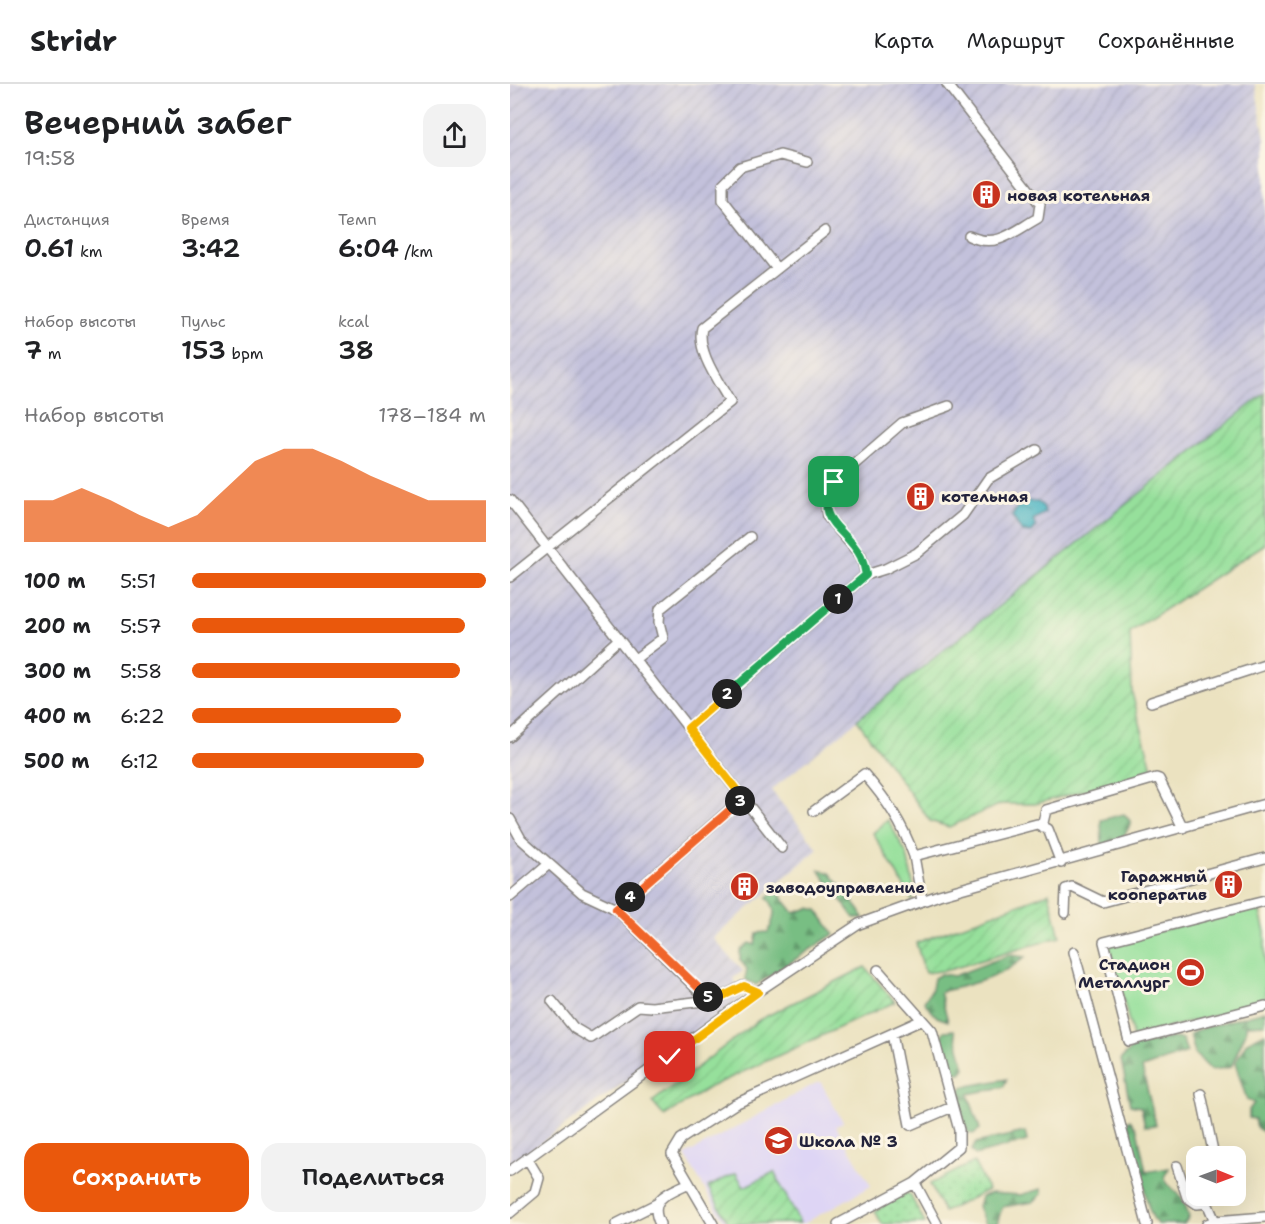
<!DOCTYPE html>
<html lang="ru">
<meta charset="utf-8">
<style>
body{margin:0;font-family:"Shantell Sans",sans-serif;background:#f2f2f2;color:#202124;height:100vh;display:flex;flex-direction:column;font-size:22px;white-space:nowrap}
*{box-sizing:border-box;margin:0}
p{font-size:20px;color:#757577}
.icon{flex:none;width:33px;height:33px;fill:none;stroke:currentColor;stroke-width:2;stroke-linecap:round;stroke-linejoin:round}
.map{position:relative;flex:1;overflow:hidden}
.drawer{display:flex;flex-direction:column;background:#fff;width:510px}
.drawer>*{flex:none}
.needle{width:39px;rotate:91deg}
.buttons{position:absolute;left:676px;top:1062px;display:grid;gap:12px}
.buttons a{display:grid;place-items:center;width:60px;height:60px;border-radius:12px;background:#fff;box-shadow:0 6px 24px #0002;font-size:30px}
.pin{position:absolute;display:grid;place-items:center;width:51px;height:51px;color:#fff;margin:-26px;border-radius:12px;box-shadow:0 3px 9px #0006}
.km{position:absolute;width:30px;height:30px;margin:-15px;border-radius:50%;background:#222;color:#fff;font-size:16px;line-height:30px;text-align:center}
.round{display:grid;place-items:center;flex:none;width:63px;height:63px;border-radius:18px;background:#f2f2f2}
.headline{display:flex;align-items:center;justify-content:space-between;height:102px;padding:0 24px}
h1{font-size:33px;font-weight:600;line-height:45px}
.stats{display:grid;grid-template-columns:repeat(3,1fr);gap:9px;height:102px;padding:6px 24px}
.stats div{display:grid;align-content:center}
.stats b{font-size:26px;font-weight:600}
.stats small{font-size:16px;font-weight:400}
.stats p{font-size:16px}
.chart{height:168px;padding:12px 24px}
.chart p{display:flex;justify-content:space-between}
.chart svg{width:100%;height:108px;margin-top:6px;fill:#ea580c;opacity:.7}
.cta{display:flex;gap:12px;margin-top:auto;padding:12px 24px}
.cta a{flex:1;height:69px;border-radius:18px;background:#ea580c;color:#fff;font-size:24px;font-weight:600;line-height:69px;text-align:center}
.cta a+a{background:#f2f2f2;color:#202124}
ul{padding:0 24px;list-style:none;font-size:20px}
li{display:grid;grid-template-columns:96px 72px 1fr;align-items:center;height:45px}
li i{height:15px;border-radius:8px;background:#ea580c}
header{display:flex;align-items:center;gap:36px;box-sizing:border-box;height:84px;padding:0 30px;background:#fff;border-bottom:2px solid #e0e0e0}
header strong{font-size:28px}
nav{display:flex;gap:33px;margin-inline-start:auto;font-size:21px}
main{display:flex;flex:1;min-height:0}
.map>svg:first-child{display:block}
</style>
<header>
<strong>Stridr</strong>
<nav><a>Карта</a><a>Маршрут</a><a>Сохранённые</a></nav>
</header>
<main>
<section class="drawer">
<div class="headline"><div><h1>Вечерний забег</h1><p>19:58</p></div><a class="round"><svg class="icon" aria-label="share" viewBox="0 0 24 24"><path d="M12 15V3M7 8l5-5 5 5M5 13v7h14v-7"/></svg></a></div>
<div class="stats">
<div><p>Дистанция</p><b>0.61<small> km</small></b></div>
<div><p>Время</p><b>3:42</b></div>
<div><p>Темп</p><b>6:04<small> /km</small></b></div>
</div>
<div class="stats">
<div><p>Набор высоты</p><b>7<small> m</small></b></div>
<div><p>Пульс</p><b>153<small> bpm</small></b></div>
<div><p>kcal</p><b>38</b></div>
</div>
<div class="chart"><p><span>Набор высоты</span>178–184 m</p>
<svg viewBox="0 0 160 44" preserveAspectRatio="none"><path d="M0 44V27L10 27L20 22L30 27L40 33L50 38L60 33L70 22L80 11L90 6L100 6L110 11L120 17L130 22L140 27L150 27L160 27V44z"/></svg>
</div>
<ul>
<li><b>100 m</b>5:51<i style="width:100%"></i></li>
<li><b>200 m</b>5:57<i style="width:93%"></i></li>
<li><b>300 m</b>5:58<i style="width:91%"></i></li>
<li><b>400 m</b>6:22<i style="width:71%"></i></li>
<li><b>500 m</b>6:12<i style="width:79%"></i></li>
</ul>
<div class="cta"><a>Сохранить</a><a>Поделиться</a></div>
</section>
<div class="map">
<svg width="755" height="1140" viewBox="0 0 755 1140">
<defs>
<pattern id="industrial-furrows" width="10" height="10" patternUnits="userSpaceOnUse" patternTransform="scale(1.5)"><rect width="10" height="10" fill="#c3c1db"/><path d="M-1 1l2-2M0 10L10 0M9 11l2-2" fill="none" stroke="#a7a6bd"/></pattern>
<pattern id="forest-firs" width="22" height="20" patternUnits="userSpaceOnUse" patternTransform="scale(1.5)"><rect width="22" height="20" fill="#78be83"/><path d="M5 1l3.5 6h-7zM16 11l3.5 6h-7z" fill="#629a6c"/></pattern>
<pattern id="park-dots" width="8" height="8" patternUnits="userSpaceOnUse" patternTransform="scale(1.5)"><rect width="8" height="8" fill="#96e09b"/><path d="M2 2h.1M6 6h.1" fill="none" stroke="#81c086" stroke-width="1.8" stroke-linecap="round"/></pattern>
<pattern id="garden-furrows" width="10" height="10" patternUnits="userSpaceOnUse" patternTransform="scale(1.5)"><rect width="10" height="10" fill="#96e09b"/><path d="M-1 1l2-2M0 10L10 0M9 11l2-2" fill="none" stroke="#81c086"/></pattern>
<pattern id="water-ripples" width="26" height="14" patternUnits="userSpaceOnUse" patternTransform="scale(1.5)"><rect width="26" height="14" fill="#46b3c2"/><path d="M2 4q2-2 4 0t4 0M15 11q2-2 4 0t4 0" fill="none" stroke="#3a919f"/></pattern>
</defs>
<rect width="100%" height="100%" fill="#fcf5e5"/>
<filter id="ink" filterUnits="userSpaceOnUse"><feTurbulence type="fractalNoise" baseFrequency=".0167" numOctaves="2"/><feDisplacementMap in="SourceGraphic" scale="12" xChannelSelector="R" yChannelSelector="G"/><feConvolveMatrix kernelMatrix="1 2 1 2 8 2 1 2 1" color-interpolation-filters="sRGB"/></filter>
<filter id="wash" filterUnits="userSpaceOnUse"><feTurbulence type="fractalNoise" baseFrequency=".008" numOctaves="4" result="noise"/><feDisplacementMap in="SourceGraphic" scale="24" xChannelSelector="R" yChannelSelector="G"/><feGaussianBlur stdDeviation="1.35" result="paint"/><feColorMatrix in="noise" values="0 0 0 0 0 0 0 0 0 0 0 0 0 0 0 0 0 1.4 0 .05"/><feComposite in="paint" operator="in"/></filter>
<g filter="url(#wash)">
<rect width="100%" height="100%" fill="#ebe2c0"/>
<path fill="#ded5f5" d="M310,997L333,1038L326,1042L361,1102L293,1140H215L175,1071Z"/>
<path fill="url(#industrial-furrows)" d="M0,0H745L755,55V309L261,706L308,765L203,854L233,887L223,894L232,914L0,1081Z"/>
<path fill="#96e09b" stroke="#5c816b" stroke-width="1.5" d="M378,736L397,771L405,810L402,816L363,749Z
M748,821L755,848V918L623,953L599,860Z"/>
<path fill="url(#forest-firs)" stroke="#4d705f" stroke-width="1.5" d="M614,730L621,738C615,754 609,758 592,762L591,736Z
M309,786L320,789L350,827L353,834H344Z
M266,806L284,829L299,824L307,826L324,850L246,901L235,895L237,885L230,876V867L239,859L245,861L247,849L258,848C264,836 268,824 257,814Z
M499,871L515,873C490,894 462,900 430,908L438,937L427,933L414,918L422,905L424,894L431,890L444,892Z
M755,927V940L736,941V948L721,983L701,986L685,970L680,950L693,944Z
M444,946L455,984L451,989L441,988L431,954L434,947Z
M755,949V1049L747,1044L745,1035L739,1034V1026L744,1019L737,1016L725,979L737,958Z
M660,954L672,955L677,968L632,984L646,1041L635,1042L631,1023L620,1021L611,975L624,962Z
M497,995L493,1003L458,1010L470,1045L463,1050L457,1048L448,1014L455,1011H447L453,1003Z
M620,1036L627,1045L636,1088L659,1084L654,1093C657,1103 665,1105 671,1113C675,1119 677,1126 679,1133L674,1140H647C634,1122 636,1102 630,1082L625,1080L622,1071L625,1067L621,1050L614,1045L613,1038Z
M515,1048L517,1057L465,1071L462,1066L466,1059Z
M531,1105L532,1110L523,1118L492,1123L487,1140H475L468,1122L471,1113L481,1109L510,1111Z"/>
<path fill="url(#park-dots)" stroke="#5c816b" stroke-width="1.5" d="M464,1078L478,1106L434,1128L420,1100Z
M396,1109L400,1111L415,1139L372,1140L365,1127Z"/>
<path fill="url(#garden-furrows)" stroke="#5c816b" stroke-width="1.5" d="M755,309V460L620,548L622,609L643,688L525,720H491L439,743L420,737L347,636Z
M539,809L550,853L438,886L415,889L406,859Z
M355,883L385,918L200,1003L154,1032L142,1018L249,936Z
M264,1088L290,1139L219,1140L198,1103L226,1089L234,1103Z"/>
<path fill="url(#water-ripples)" stroke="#346a7e" stroke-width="1.5" d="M515,417L528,418L533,422L535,429L523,436L526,443L521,449L512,448L502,432L510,419Z"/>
</g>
<g filter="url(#ink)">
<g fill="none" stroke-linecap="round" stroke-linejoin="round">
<defs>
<path id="minor" d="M437,0L530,120L528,134C503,148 487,165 459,152
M267,185L213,116V100L230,83L270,71L297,78
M0,416L272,764
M356,491L375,485L407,469L453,431L478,395L527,366
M0,493L220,318C209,298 186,267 192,244L315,147
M125,575L153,554L149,538L150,525L240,453
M641,618L755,581
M178,644L356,491L351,472L317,432L315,413L324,398L392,339L439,322
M0,653L109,555
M304,727L354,690C377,716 392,739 404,772
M0,735L11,755L72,809L106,825L233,714
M532,743L536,726L646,694L649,695L673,744
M0,813L39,780
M412,817L404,772L527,740L538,745L551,779
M755,817L594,858L619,957L755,922
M106,825L193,911L205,916L233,902L247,908L349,840L429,811L755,720
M555,829L556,805L562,803L593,818L755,774
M564,868L637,1140
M368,886L422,947L449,1046V1063L405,1099L427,1140
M42,917L64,944L81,954L128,922L142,923L202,916
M382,950L400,1041L442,1023
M691,1010L704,1072
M667,1082L677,1113L687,1120L697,1119
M0,1087L247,908
M704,1112L697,1119L705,1137
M0,1129L25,1108L29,1094L17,1074
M106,1140L146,1120
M150,1140C137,1114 159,1109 179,1099
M203,1140L162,1070L171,1055L225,1020L412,936
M328,1140L405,1099
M697,1140L705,1137L755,1133"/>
</defs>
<use href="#minor" stroke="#86827e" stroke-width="12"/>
<use href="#minor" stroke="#fff" stroke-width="9"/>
</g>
</g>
<g fill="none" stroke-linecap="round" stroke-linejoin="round" filter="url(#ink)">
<defs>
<path id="split-1" d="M324,398C301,439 336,442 351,473C353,478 355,485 356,491L328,515"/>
<path id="split-2" d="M217,610L328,515"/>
<path id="split-3" d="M217,610L178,644L233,714L230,717"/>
<path id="split-4" d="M120,813L230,717"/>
<path id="split-5" d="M120,813L106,825L198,913"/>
<path id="split-6" d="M160,973L248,908L234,902L205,916L198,913"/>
</defs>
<use href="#split-1" stroke="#fff" stroke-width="12"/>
<use href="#split-2" stroke="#fff" stroke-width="12"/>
<use href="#split-3" stroke="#fff" stroke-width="12"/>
<use href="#split-4" stroke="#fff" stroke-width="12"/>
<use href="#split-5" stroke="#fff" stroke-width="12"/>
<use href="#split-6" stroke="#fff" stroke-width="12"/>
<use href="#split-1" stroke="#22a559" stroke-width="8"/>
<use href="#split-2" stroke="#22a559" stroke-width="8"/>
<use href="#split-3" stroke="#f5b400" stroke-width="8"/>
<use href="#split-4" stroke="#f0652b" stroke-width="8"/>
<use href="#split-5" stroke="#f0652b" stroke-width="8"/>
<use href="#split-6" stroke="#f5b400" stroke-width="8"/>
</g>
<defs>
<symbol id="building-disc" viewBox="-11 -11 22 22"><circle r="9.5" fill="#c8321e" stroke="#fcf5e5"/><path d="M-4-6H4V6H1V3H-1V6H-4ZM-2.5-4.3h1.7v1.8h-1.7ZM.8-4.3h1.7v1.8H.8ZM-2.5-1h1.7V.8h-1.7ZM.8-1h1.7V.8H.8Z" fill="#fff"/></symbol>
<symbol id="stadium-disc" viewBox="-11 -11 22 22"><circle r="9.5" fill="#c8321e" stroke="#fcf5e5"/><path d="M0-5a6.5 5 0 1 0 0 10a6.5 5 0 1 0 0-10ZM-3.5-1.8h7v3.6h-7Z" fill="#fff"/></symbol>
<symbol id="school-disc" viewBox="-11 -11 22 22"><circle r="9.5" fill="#c8321e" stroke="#fcf5e5"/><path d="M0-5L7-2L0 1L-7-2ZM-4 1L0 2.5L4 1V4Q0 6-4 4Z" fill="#fff"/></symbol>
</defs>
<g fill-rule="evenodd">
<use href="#building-disc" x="460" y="94" width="33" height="33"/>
<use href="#building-disc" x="394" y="396" width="33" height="33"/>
<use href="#building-disc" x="702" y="784" width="33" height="33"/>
<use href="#building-disc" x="218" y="786" width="33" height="33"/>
<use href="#stadium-disc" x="664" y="872" width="33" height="33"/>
<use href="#school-disc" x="252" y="1040" width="33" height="33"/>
</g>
<g text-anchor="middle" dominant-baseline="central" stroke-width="6" stroke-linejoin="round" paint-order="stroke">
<g font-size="16" font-weight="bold" fill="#22223b" stroke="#fcf5e5" text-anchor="start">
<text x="497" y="111">новая котельная</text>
<text x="431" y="412">котельная</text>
<text x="697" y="792" text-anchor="end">Гаражный<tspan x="697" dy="18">кооператив</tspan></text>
<text x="256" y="803">заводоуправление</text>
<text x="660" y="880" text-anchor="end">Стадион<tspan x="660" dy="18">Металлург</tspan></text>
<text x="289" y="1057">Школа № 3</text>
</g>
</g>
</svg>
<div class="buttons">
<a><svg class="needle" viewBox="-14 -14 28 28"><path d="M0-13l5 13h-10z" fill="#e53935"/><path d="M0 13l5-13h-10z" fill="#757577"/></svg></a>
</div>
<div class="pin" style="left:324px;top:398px;background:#1e9e55"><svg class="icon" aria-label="arrive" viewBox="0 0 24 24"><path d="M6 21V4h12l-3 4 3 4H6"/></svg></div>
<div class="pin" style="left:160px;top:973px;background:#d93025"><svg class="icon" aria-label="check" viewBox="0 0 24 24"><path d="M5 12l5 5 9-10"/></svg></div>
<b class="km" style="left:328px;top:515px">1</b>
<b class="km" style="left:217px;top:610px">2</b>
<b class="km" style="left:230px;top:717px">3</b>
<b class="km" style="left:120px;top:813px">4</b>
<b class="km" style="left:198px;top:913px">5</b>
</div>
</main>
